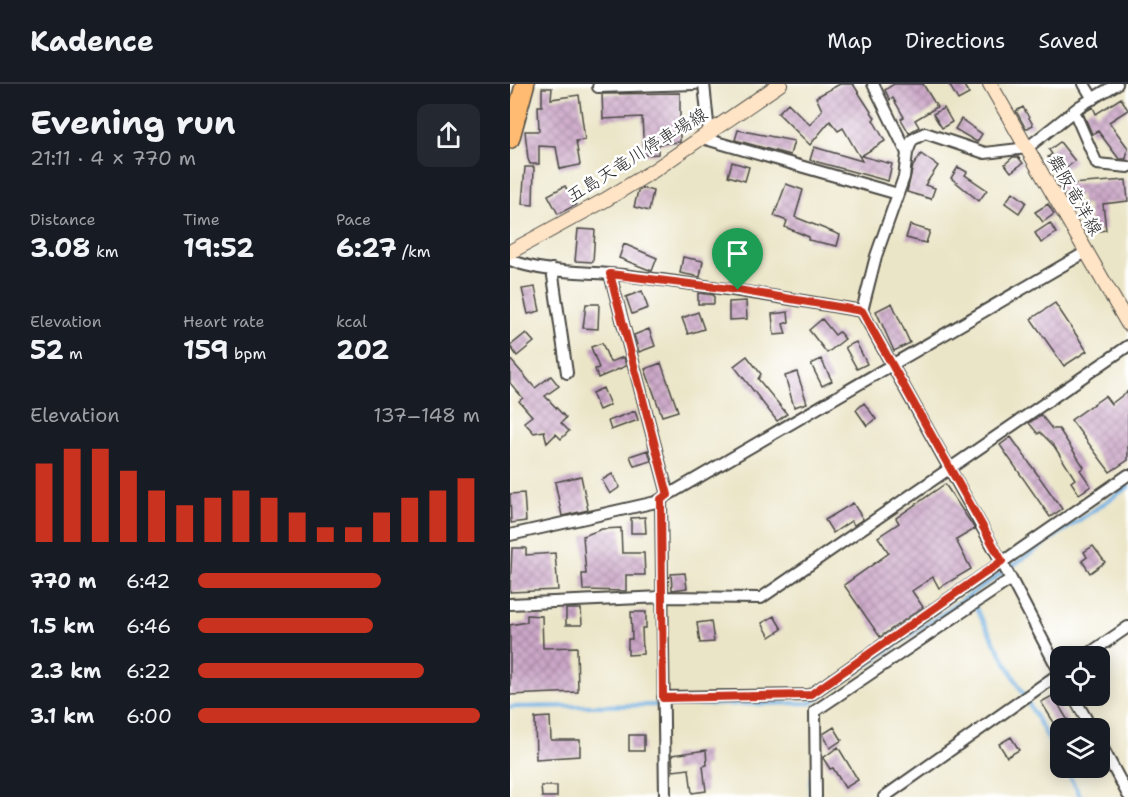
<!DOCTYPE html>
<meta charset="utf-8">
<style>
body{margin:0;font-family:"Shantell Sans","Klee One",sans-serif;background:#242831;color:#f1f3f6;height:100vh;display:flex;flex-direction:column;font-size:22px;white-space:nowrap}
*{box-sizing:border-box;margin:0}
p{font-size:20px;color:#9ea1a6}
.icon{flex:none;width:33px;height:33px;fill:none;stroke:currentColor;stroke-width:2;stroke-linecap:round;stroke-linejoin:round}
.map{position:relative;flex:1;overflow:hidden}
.drawer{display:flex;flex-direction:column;background:#171b24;width:510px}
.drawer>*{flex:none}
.tools{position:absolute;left:540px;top:562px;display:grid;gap:12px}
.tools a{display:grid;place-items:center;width:60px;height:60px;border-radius:12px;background:#171b24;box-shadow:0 3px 15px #0003;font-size:30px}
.pin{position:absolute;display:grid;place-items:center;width:51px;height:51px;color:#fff;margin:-62px -26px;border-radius:50% 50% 50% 0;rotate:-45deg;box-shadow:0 0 6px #0007}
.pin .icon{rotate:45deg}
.round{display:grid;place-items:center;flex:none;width:63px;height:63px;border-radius:12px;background:#242831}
.summary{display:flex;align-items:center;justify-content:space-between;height:102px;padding:0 30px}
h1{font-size:33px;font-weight:700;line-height:45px}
.stats{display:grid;grid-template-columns:repeat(3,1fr);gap:9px;height:102px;padding:6px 30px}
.stats div{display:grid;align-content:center}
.stats b{font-size:26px;font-weight:700}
.stats small{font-size:16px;font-weight:400}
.stats p{font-size:16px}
.chart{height:168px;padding:12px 30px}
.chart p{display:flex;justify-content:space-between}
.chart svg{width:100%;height:108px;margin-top:6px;stroke:#c8321e;stroke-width:6}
ul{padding:0 30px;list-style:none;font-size:20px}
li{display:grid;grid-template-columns:96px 72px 1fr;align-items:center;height:45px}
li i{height:15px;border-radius:8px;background:#c8321e}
header{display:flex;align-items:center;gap:36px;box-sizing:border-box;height:84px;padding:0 30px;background:#171b24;border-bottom:2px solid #363941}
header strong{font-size:28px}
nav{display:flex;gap:33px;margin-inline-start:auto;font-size:21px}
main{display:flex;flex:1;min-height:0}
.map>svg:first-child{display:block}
</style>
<header>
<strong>Kadence</strong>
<nav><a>Map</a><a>Directions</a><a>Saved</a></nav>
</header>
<main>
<section class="drawer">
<div class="summary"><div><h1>Evening run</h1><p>21:11 · 4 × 770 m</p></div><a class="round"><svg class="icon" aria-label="share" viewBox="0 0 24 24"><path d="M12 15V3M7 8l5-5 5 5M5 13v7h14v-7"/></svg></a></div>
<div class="stats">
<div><p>Distance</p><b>3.08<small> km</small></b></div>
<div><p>Time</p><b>19:52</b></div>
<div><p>Pace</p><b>6:27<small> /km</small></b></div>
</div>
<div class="stats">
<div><p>Elevation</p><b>52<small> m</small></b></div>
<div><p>Heart rate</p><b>159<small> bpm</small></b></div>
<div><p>kcal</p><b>202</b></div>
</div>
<div class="chart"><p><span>Elevation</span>137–148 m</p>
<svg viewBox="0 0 160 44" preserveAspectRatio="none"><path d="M5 44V12M15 44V6M25 44V6M35 44V15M45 44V23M55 44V29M65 44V26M75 44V23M85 44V26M95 44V32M105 44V38M115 44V38M125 44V32M135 44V26M145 44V23M155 44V18"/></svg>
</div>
<ul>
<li><b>770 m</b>6:42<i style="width:65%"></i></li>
<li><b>1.5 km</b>6:46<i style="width:62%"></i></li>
<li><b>2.3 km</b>6:22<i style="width:80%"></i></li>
<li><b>3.1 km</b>6:00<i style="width:100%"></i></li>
</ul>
</section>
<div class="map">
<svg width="618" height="713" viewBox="0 0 618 713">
<defs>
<pattern id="building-cross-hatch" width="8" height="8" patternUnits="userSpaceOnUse" patternTransform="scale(1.5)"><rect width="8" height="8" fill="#cba6c7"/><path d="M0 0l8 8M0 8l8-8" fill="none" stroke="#a587a2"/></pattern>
</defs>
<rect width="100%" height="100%" fill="#fff"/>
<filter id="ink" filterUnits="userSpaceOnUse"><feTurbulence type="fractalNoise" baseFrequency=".0167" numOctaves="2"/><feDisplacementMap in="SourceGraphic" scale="12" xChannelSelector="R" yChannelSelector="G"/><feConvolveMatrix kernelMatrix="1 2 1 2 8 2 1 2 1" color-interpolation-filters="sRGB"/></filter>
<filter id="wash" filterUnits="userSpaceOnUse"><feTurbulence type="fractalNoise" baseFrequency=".008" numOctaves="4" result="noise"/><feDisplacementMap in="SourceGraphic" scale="24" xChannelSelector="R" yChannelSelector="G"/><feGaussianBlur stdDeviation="1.35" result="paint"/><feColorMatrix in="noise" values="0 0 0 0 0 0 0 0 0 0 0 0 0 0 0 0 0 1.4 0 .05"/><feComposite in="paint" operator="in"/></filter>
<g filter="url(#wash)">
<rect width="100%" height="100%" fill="#ebe5c7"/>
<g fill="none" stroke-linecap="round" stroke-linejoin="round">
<path stroke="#6eafe2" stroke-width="4" d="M459,512L550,676
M0,623L301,619L618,403
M555,684L571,713
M300,713L301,692"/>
</g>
<g id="blocks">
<path fill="url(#building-cross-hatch)" d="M330,0H343L365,34L363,36L375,57L351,72L382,80L378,97L300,76L304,63L352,77L333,44L328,47L320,37L300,61L268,29L278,19L300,41L312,26L306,13Z
M384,0H413L427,23L405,36L409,43L399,49L391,35L394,33L383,14L380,16L375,6Z
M439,0H453L459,10L448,16Z
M32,4H42L41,15L69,11L75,56L66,57L70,81L50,85L46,63L29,62V80H20L18,75L15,47H29L28,22H32Z
M170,9V58L148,60V70L134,71L132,33L93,35L92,10Z
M611,14L618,26L599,38L618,64L616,75H609L588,47L582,50L573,29L583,23L586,30Z
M513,23L523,41L516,45L506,27Z
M434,24L442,38L432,44L423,30Z
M451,35L472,50L467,58L445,45Z
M228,46L284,57L280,71L225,56Z
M550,58L565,77L550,89L538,73L542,70L539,66Z
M411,70L428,82L415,101L425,104L421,115L397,108L403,82Z
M503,73H508L513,79L501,88L495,80Z
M222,78L239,83L235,97L218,92Z
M15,83H24L23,121L12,120Z
M448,83L457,88L455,91L477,106L469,117L441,94Z
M557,95L560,100L616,96L618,117L593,120L596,146L581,148L578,120H572L571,110L558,117L548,100Z
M276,100L293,106L285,133L330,151L327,162L298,156L299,153L275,143L277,137L264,132Z
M55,102L66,121L48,130L38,111Z
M132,104L143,107L139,127L124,123L128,107Z
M503,108L516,118L509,129L495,119Z
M538,120L544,130L533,138L525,128Z
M540,139L546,149L531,159L525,149Z
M400,141L420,147L416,159L396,154Z
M68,145L85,146L83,178L65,177Z
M114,160L147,174L142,187L109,174Z
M173,173L193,177L190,193L170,189Z
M25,203L30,227L18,230L12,205Z
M132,207L138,224L122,230L116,213Z
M188,209L204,211V220H188Z
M236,217L237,235L219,236V218Z
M382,219L400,259L384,267L366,227Z
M545,219L577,267L554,282L521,235Z
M76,220H89L88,245L73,244Z
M188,228L194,245L178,250L172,234Z
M278,228L279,238L273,240L276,250L264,251L262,230Z
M312,235L325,251L329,248L335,255L317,269L299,246Z
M139,245L145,262L129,268L124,251Z
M16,249L24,258L7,272L0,262Z
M346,258L357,280L347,285L335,263Z
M92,259L100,278L114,273L116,282L88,294L85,285L89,284L81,263Z
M237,272L251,290L248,295L277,330L267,337L224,282Z
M0,275L25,304L41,292L49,302L35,312L56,334L51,339L59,347L51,355L46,350L37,359L34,347L24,349L14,338L22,332L9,317L13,314L0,299Z
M311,275L322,297L312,302L301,280Z
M151,279L168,327L152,332L135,285Z
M287,288L297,319L284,323L275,292Z
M93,304L100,321L89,326L82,309Z
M618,307V376L600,388L561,336L595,312L601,320Z
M354,319L366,335L357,342L346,326Z
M125,327L128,336L101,346L98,337Z
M531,331L542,345H549L574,383L570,386L581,402L569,410L561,398L565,395L544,362L530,348L528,350L519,339Z
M501,353L552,425L540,433L490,361Z
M138,366L141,377L124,382L120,372Z
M102,390L110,403L100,410L92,396Z
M71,392L78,426L52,432L45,398Z
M435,400L465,445L446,456L461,485L429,504L423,493L402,507L413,523L370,553L334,501L379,469L368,453L389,439L386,434Z
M14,409L16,437L1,439L0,410Z
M343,419L353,435L344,441L341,437L323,449L315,436Z
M135,433L136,449H121V434Z
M111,444L112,469H134L135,491H116V507L73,506L72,490H76L73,452L92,445Z
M583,462L595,478L580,489L572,477L577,473L574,468Z
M2,464H16V471L45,469L48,506L0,508Z
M175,489L177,504L162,506L161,490Z
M56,525H71L72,541H56Z
M121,528H136V544H132L133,570L118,571V555H122Z
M17,531L32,532L33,564L67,563L68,608L0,611V541L17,538Z
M264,532L272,545L260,553L252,539Z
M201,537L204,558L190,559L187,539Z
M544,611L551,625L563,645H548L531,618Z
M40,633L41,656H70V672L26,675L25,634Z
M324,643L332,656L320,664L313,650Z
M119,651H134V667H119Z
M501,653L509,666L497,673L489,660Z
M328,663L348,696L335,704L323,684L320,685L313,674Z
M196,666L197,681L193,682L196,707L182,709L179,685L163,687L162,671Z
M31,702H47V713H32Z"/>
</g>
</g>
<g filter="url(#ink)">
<use href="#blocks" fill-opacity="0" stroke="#484742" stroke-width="1.5"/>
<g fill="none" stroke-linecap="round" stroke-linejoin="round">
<defs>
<path id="street" d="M194,0L199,49
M574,0L583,15
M88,3L185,0
M564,27L587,80L618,83
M192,54L388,110
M397,69L402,56L415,49L475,69L517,64L570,22L607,0
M0,176C34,190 76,187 113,191C193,201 272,213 352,227L501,495L550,589L374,713
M42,185L57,289
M100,190L158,411
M352,227L366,172L394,93L397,69L363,0
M151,415L155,713
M0,451L146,418L576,168
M0,520L152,513L251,514L618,262
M574,573L618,543
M563,612L582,645
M153,613L300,611L618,391
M590,659L618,711
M306,713L305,627L501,495"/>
<path id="secondary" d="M480,0L618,240
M0,168L95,116L143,87L270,0"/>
<path id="highway" d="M0,55L15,0"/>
</defs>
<use href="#street" stroke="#484742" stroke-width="14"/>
<use href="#secondary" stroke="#484742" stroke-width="16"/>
<use href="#highway" stroke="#484742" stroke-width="21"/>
<use href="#street" stroke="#fff" stroke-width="10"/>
<use href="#secondary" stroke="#ffe4c6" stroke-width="14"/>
<use href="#highway" stroke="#febb71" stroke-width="18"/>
</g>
</g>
<g fill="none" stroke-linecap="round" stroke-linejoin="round" filter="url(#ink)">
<defs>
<path id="route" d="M100,190L228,206L352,227L492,477L300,611L153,614L151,415L158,411Z"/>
</defs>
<use href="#route" stroke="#fff" stroke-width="12"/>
<use href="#route" stroke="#c8321e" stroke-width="8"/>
</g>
<g text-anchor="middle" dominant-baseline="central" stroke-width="5" stroke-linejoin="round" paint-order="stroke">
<g font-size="18" fill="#2b2b2b" stroke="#fff">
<text transform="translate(127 71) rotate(-32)">五島天竜川停車場線</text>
<text transform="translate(565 111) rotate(60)">舞阪竜洋線</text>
</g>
</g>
</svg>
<div class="tools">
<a><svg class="icon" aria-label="locate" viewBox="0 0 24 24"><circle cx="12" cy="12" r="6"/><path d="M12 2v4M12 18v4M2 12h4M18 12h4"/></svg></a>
<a><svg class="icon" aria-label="layers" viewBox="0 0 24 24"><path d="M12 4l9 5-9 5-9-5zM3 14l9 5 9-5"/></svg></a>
</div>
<div class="pin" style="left:228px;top:206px;background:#1e9e55"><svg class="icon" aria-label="arrive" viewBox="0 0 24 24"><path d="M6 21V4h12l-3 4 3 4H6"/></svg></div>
</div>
</main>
